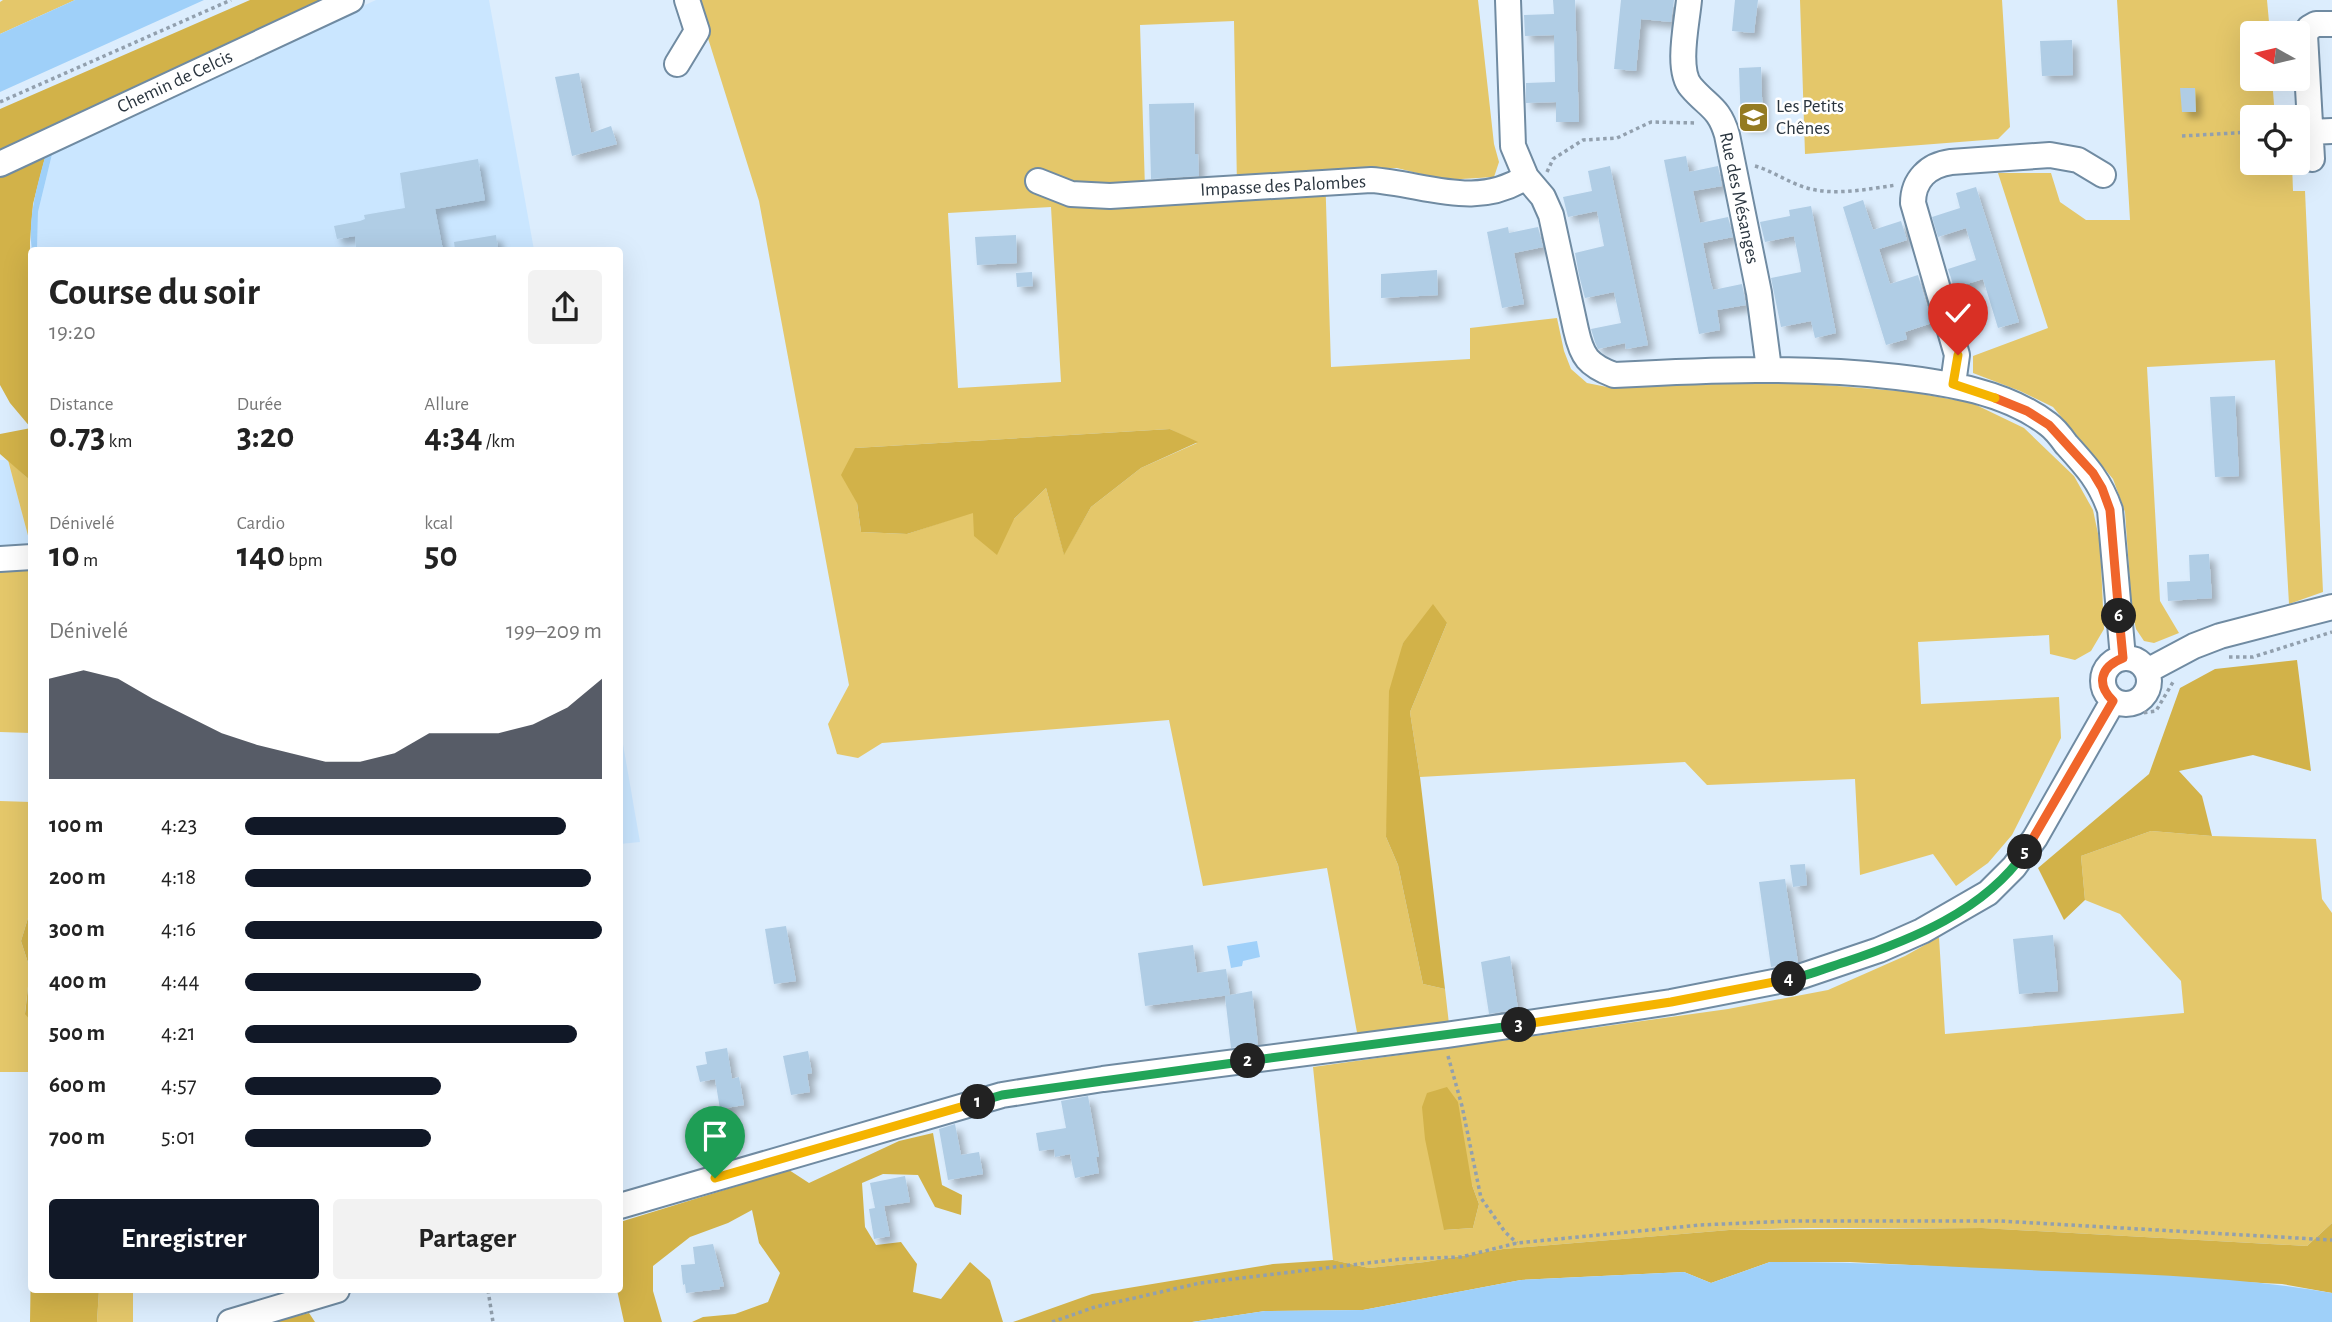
<!DOCTYPE html>
<html lang="fr">
<meta charset="utf-8">
<style>
body{margin:0;font-family:"Alegreya Sans",sans-serif;background:#f2f2f2;color:#222;height:100vh;display:flex;flex-direction:column;font-size:26px;white-space:nowrap}
*{box-sizing:border-box;margin:0}
p{font-size:23px;color:#767676}
.icon{flex:none;width:38px;height:38px;fill:none;stroke:currentColor;stroke-width:2;stroke-linecap:round;stroke-linejoin:round}
.map{position:relative;flex:1;overflow:hidden}
.side{position:absolute;left:28px;top:247px;width:595px;height:1046px;display:flex;flex-direction:column;background:#fff;border-radius:7px;box-shadow:0 7px 28px #0002}
.side>*{flex:none}
.needle{width:46px;rotate:278deg}
.tools{position:absolute;left:2240px;top:21px;display:grid;gap:14px}
.tools a{display:grid;place-items:center;width:70px;height:70px;border-radius:7px;background:#fff;box-shadow:0 7px 28px #0002;font-size:35px}
.pin{position:absolute;display:grid;place-items:center;width:60px;height:60px;color:#fff;margin:-72px -30px;border-radius:50% 50% 50% 0;rotate:-45deg;box-shadow:0 0 7px #0007}
.pin .icon{rotate:45deg}
.km{position:absolute;width:35px;height:35px;margin:-18px;border-radius:50%;background:#222;color:#fff;font-size:19px;line-height:35px;text-align:center}
.round{display:grid;place-items:center;flex:none;width:74px;height:74px;border-radius:7px;background:#f2f2f2}
.summary{display:flex;align-items:center;justify-content:space-between;height:119px;padding:0 21px}
h1{font-size:38px;font-weight:700;line-height:52px}
.stats{display:grid;grid-template-columns:repeat(3,1fr);gap:10px;height:119px;padding:7px 21px}
.stats div{display:grid;align-content:center}
.stats b{font-size:35px;font-weight:700}
.stats small{font-size:19px;font-weight:400}
.stats p{font-size:19px}
.chart{height:196px;padding:14px 21px}
.chart p{display:flex;justify-content:space-between}
.chart svg{width:100%;height:126px;margin-top:7px;fill:#111827;opacity:.7}
.primary-button{display:flex;gap:14px;margin-top:auto;padding:14px 21px}
.primary-button a{flex:1;height:80px;border-radius:7px;background:#111827;color:#fff;font-size:28px;font-weight:700;line-height:80px;text-align:center}
.primary-button a+a{background:#f2f2f2;color:#222}
ul{padding:0 21px;list-style:none;font-size:23px}
li{display:grid;grid-template-columns:112px 84px 1fr;align-items:center;height:52px}
li i{height:18px;border-radius:9px;background:#111827}
.map>svg:first-child{display:block}
</style>
<div class="map">
<svg width="2332" height="1322" viewBox="0 0 2332 1322">
<defs>
<filter id="shadow"><feDropShadow dx="6" dy="6" stdDeviation="3.5" flood-color="#0004"/></filter>
</defs>
<rect width="100%" height="100%" fill="#dcedfd"/>
<path fill="#cae6ff" d="M376,0H489L534,250H37L38,212L54,146Z
M0,460H8L31,547L0,555Z
M620,727L640,842L620,844Z"/>
<path fill="#e4c76a" fill-rule="evenodd" d="M3,0H75L0,34V2Z
M696,0H1478L1494,144L1499,162L1494,177L1445,180L1397,168L1325,170L1331,367L1470,359V328L1557,318L1564,351L1571,369L1587,383L1612,388L1722,383L1812,384L1911,392L1972,403L2024,428L2074,476L2093,510L2100,543L2104,629L2091,651L2075,660L2050,654L2049,635L1918,642L1921,704L2059,697L2061,738L2012,835L1988,863L1956,886L1933,854L1860,875L1855,779L1707,785L1685,762L1420,777L1410,712L1447,623L1403,643L1386,837L1398,865L1423,984L1445,989L1449,1024L1358,1038L1327,868L1203,886L1169,720L882,743L858,758L837,754L828,724L849,685L759,201ZM1234,21L1237,186L1145,189L1140,25ZM1051,207L1061,382L958,388L948,213ZM1170,429L1197,443L1141,468L1091,507L1064,554L1046,488L1014,519L973,512L907,534L861,532L857,503L855,448Z
M1800,0H2002L2010,127L1998,139L1805,154Z
M2117,0H2267L2270,33H2252V79H2272L2275,117H2252V163H2292L2293,191H2305L2323,592L2289,604L2275,360L2147,367L2160,601L2179,633L2154,643L2144,641L2136,629L2132,612L2125,512L2113,479L2053,407L2020,391L1973,373V356L2048,328L1998,173H2051L2060,202L2086,220H2130Z
M8,460L31,481V547Z
M0,555H31V733L0,732Z
M0,801L31,802V908L21,941L30,969L25,1013L32,1021L30,1261V1072H0Z
M2151,831L2212,836L2316,839L2322,899L2332,913V1223L2307,1246L1982,1228H1809L1729,1230L1503,1249L1425,1262L1369,1268L1333,1260L1313,1067L1728,1009L1828,990L1905,956L1939,937L1945,1034L2184,1013L2181,981L2120,914L2085,900L2081,856ZM1472,1185L1479,1204L1473,1228L1445,1230Z
M99,1290H133V1322H97Z"/>
<path fill="#d2b249" d="M250,0H339L0,155V109Z
M47,150L33,204L30,242L31,481L0,454V434L31,428L10,403L0,385V174Z
M1170,429L1198,442L1141,468L1091,507L1064,555L1046,488L1014,519L997,555L974,536L973,513L907,534L861,532L857,503L841,475L855,448Z
M1433,604L1447,623L1410,712L1420,777L1445,989L1423,984L1398,865L1386,837L1389,691L1403,643Z
M2297,660L2311,771L2253,755L2179,771L2202,796L2212,836L2151,831L2081,856L2085,900L2064,920L2038,868L2149,774L2180,688L2215,669Z
M31,908L32,1021H31L25,1014L30,969L21,941Z
M1447,1087L1458,1102L1472,1185L1479,1204L1473,1228L1444,1230L1425,1139L1422,1107L1427,1093Z
M933,1133L942,1185L962,1195L961,1215L935,1207L918,1175L883,1174L862,1183L865,1227L876,1245L901,1242L917,1264L913,1292L941,1299L970,1262L990,1280L1003,1322H692L703,1317L735,1314L768,1302L780,1273L759,1243L752,1210L728,1223L690,1237L653,1266V1291L662,1322H624L617,1290H620V1222L789,1170L809,1183L899,1141Z
M2332,1223V1293L2282,1284L1850,1262H1770L1711,1283L1684,1272L1521,1280L1363,1310L1265,1311L1192,1322H1013L1092,1294L1273,1264L1333,1260L1369,1268L1425,1262L1503,1249L1729,1230L1982,1228L2307,1246Z
M31,1260L32,1290H99L97,1322H30Z
M309,1313L315,1322H273Z"/>
<path fill="#9fd0f9" d="M75,0H204L0,92V34Z
M54,146L38,212L37,250L32,251C27,217 38,183 47,150Z
M1257,941L1260,957L1243,961L1242,966L1231,968L1227,946Z
M1770,1262C1864,1262 1957,1267 2051,1271C2145,1274 2239,1277 2332,1293V1322H1192L1265,1311L1363,1310L1521,1280L1684,1272L1711,1283Z"/>
<path fill="#b0cde5" filter="url(#shadow)" d="M1553,0H1575L1579,122H1556V102L1526,103V83L1555,82L1554,35L1525,36L1524,15L1554,14Z
M1621,0H1674L1671,22L1641,19L1636,71L1614,69Z
M1735,0H1758L1754,33L1732,31Z
M2072,40L2073,75L2042,76L2040,41Z
M1761,67L1763,126H1741L1739,68Z
M579,73L591,133L611,126L617,144L572,156L555,77Z
M2180,88H2195L2196,112H2182Z
M1194,103L1195,154H1198L1199,176L1151,179L1149,104Z
M1686,156L1689,172L1718,166L1722,186L1693,191L1700,223L1728,217L1733,237L1703,243L1711,283L1713,290L1742,284L1746,305L1717,310L1720,330L1699,334L1664,160Z
M478,159L485,200L435,209L443,250H356L355,236L337,239L334,226L360,221L365,219L364,215L405,208L400,173Z
M1610,166L1648,345L1626,349L1625,343L1598,349L1595,342L1591,329L1621,323L1614,292L1585,298L1579,275L1575,253L1604,246L1597,211L1568,217L1563,197L1592,191L1588,171Z
M1976,187L2019,322L1998,328L1983,279L1954,288L1951,278L1948,269L1976,260L1966,228L1938,237L1932,217L1960,208L1956,193Z
M1863,200L1873,230L1901,221L1907,240L1879,249L1890,284L1918,275L1932,323L1905,332L1907,339L1886,345L1843,207Z
M1811,206L1836,333L1815,338L1811,321L1781,327L1771,278L1801,272L1800,265L1794,236L1765,242L1760,222L1790,216L1789,210Z
M1508,227L1509,233L1538,227L1543,247L1514,253L1524,304L1502,308L1487,232Z
M496,235L498,250H455L454,242Z
M1016,235L1017,263L977,265L975,237Z
M1437,270L1438,295L1381,298V274Z
M1032,272L1033,286L1017,287L1016,273Z
M2235,396L2239,476L2215,477L2210,397Z
M2209,554L2212,598L2168,601L2167,582L2190,581L2189,555Z
M1805,864L1807,885L1793,887L1790,865Z
M1785,879L1798,962L1771,967L1759,882Z
M786,926L796,981L774,984L765,929Z
M2053,935L2058,991L2019,994L2013,939Z
M1193,945L1197,973L1226,969L1230,995L1145,1006L1138,953Z
M1510,956L1518,1009L1489,1014L1481,962Z
M1252,991L1258,1044L1231,1048L1225,996Z
M727,1048L732,1079L739,1077L744,1105L720,1109L715,1079L700,1082L696,1066L707,1064L705,1052Z
M808,1051L812,1073L807,1074L810,1092L791,1095L783,1056Z
M1088,1096L1099,1157H1096L1099,1173L1075,1178L1070,1154L1055,1157L1054,1149L1039,1151L1036,1133L1066,1128L1061,1101Z
M955,1124L961,1155L979,1152L983,1174L948,1180L939,1129Z
M905,1176L910,1202L884,1206L890,1236L874,1239L869,1209L875,1208L870,1183Z
M713,1244L724,1286L719,1287L720,1289L686,1293L685,1284L683,1285L681,1265L695,1264L693,1247Z"/>
<g fill="none" stroke-linecap="round" stroke-linejoin="round">
<defs>
<path id="minor" d="M1508,0L1513,146L1526,177L1543,197L1551,215L1576,330C1582,357 1588,365 1614,375C1709,370 1803,366 1897,377C1948,383 2006,392 2048,424C2055,429 2061,437 2066,444C2086,466 2100,481 2110,510L2123,658
M1689,0C1687,23 1676,70 1691,87C1708,107 1719,107 1727,135L1759,293L1769,369
M677,64L697,31L687,0
M2310,132L2332,131
M2312,159L2305,35L2309,28L2316,24H2332
M0,164L351,0
M1038,181L1071,194L1110,196L1371,180C1426,184 1475,210 1526,177
M1953,384L1957,355L1913,203C1913,180 1928,165 1951,162L2050,155L2078,160L2103,175
M0,559L32,557
M2103 681a23 23 0 1 1 46 0a23 23 0 1 1-46 0Z
M2147,671L2194,646L2220,636L2332,607
M620,1206L1002,1095L1103,1079L1446,1035L1671,1002L1799,977L1879,950L1922,931L1988,893L2014,867L2035,838L2113,701
M230,1322L337,1290"/>
</defs>
<use href="#minor" stroke="#708ba2" stroke-width="28"/>
<path stroke="#92a0ae" stroke-width="3.5" stroke-dasharray="3.5 3.5" stroke-linecap="butt" d="M0,102L231,0
M2182,136L2252,132
M1755,166C1773,171 1789,183 1807,188C1834,196 1869,189 1896,185
M1547,172L1553,159L1583,140L1617,138L1651,122L1697,123
M2229,657H2253L2332,632
M2137,702L2142,713L2156,711L2173,682
M1448,1056L1462,1106L1481,1198L1505,1232L1517,1243
M488,1290L493,1322
M1052,1322L1095,1307L1200,1283L1401,1259L1461,1257L1517,1243L1700,1225L1791,1221H2000L2332,1240"/>
<use href="#minor" stroke="#fff" stroke-width="24"/>
</g>
<g fill="none" stroke-linecap="round" stroke-linejoin="round">
<defs>
<path id="split-1" d="M715,1178L978,1102"/>
<path id="split-2" d="M978,1102L1002,1095L1248,1061"/>
<path id="split-3" d="M1248,1061L1519,1025"/>
<path id="split-4" d="M1519,1025L1671,1002L1789,979"/>
<path id="split-5" d="M1789,979C1808,976 1826,968 1845,962C1911,940 1984,911 2025,852"/>
<path id="split-6" d="M2025,852L2113,701C2096,684 2100,667 2123,658L2119,616"/>
<path id="split-7" d="M1995,398L2027,411L2049,425L2093,473L2102,488L2110,510L2119,616"/>
<path id="split-8" d="M1958,355L1953,384L1995,398"/>
</defs>
<use href="#split-1" stroke="#fff" stroke-width="14"/>
<use href="#split-2" stroke="#fff" stroke-width="14"/>
<use href="#split-3" stroke="#fff" stroke-width="14"/>
<use href="#split-4" stroke="#fff" stroke-width="14"/>
<use href="#split-5" stroke="#fff" stroke-width="14"/>
<use href="#split-6" stroke="#fff" stroke-width="14"/>
<use href="#split-7" stroke="#fff" stroke-width="14"/>
<use href="#split-8" stroke="#fff" stroke-width="14"/>
<use href="#split-1" stroke="#f5b400" stroke-width="9"/>
<use href="#split-2" stroke="#22a559" stroke-width="9"/>
<use href="#split-3" stroke="#22a559" stroke-width="9"/>
<use href="#split-4" stroke="#f5b400" stroke-width="9"/>
<use href="#split-5" stroke="#22a559" stroke-width="9"/>
<use href="#split-6" stroke="#f0652b" stroke-width="9"/>
<use href="#split-7" stroke="#f0652b" stroke-width="9"/>
<use href="#split-8" stroke="#f5b400" stroke-width="9"/>
</g>
<defs>
<symbol id="school-square" viewBox="-11 -11 22 22"><rect x="-9" y="-9" width="18" height="18" rx="4" fill="#947b22" stroke="#fff"/><path d="M0-5L7-2L0 1L-7-2ZM-4 1L0 2.5L4 1V4Q0 6-4 4Z" fill="#fff"/></symbol>
</defs>
<g fill-rule="evenodd">
<use href="#school-square" x="1736" y="100" width="35" height="35"/>
</g>
<g text-anchor="middle" dominant-baseline="central" stroke-width="5" stroke-linejoin="round" paint-order="stroke">
<g font-size="19" fill="#2a353f" stroke="#fff">
<text transform="translate(175 82) rotate(-25)">Chemin de Celcis</text>
<text transform="translate(1283 186) rotate(-3)">Impasse des Palombes</text>
<text transform="translate(1739 198) rotate(78)">Rue des Mésanges</text>
</g>
<g font-size="19" fill="#2a353f" stroke="#fff" text-anchor="start">
<text x="1776" y="106">Les Petits<tspan x="1776" dy="22">Chênes</tspan></text>
</g>
</g>
</svg>
<div class="tools">
<a><svg class="needle" viewBox="-14 -14 28 28"><path d="M0-13l5 13h-10z" fill="#e53935"/><path d="M0 13l5-13h-10z" fill="#767676"/></svg></a>
<a><svg class="icon" aria-label="locate" viewBox="0 0 24 24"><circle cx="12" cy="12" r="6"/><path d="M12 2v4M12 18v4M2 12h4M18 12h4"/></svg></a>
</div>
<div class="pin" style="left:715px;top:1178px;background:#1e9e55"><svg class="icon" aria-label="arrive" viewBox="0 0 24 24"><path d="M6 21V4h12l-3 4 3 4H6"/></svg></div>
<div class="pin" style="left:1958px;top:355px;background:#d93025"><svg class="icon" aria-label="check" viewBox="0 0 24 24"><path d="M5 12l5 5 9-10"/></svg></div>
<b class="km" style="left:978px;top:1102px">1</b>
<b class="km" style="left:1248px;top:1061px">2</b>
<b class="km" style="left:1519px;top:1025px">3</b>
<b class="km" style="left:1789px;top:979px">4</b>
<b class="km" style="left:2025px;top:852px">5</b>
<b class="km" style="left:2119px;top:616px">6</b>
<section class="side">
<div class="summary"><div><h1>Course du soir</h1><p>19:20</p></div><a class="round"><svg class="icon" aria-label="share" viewBox="0 0 24 24"><path d="M12 15V3M7 8l5-5 5 5M5 13v7h14v-7"/></svg></a></div>
<div class="stats">
<div><p>Distance</p><b>0.73<small> km</small></b></div>
<div><p>Durée</p><b>3:20</b></div>
<div><p>Allure</p><b>4:34<small> /km</small></b></div>
</div>
<div class="stats">
<div><p>Dénivelé</p><b>10<small> m</small></b></div>
<div><p>Cardio</p><b>140<small> bpm</small></b></div>
<div><p>kcal</p><b>50</b></div>
</div>
<div class="chart"><p><span>Dénivelé</span>199–209 m</p>
<svg viewBox="0 0 160 44" preserveAspectRatio="none"><path d="M0 44V9L10 6L20 9L30 16L40 22L50 28L60 32L70 35L80 38L90 38L100 35L110 28L120 28L130 28L140 25L150 19L160 9V44z"/></svg>
</div>
<ul>
<li><b>100 m</b>4:23<i style="width:90%"></i></li>
<li><b>200 m</b>4:18<i style="width:97%"></i></li>
<li><b>300 m</b>4:16<i style="width:100%"></i></li>
<li><b>400 m</b>4:44<i style="width:66%"></i></li>
<li><b>500 m</b>4:21<i style="width:93%"></i></li>
<li><b>600 m</b>4:57<i style="width:55%"></i></li>
<li><b>700 m</b>5:01<i style="width:52%"></i></li>
</ul>
<div class="primary-button"><a>Enregistrer</a><a>Partager</a></div>
</section>
</div>
